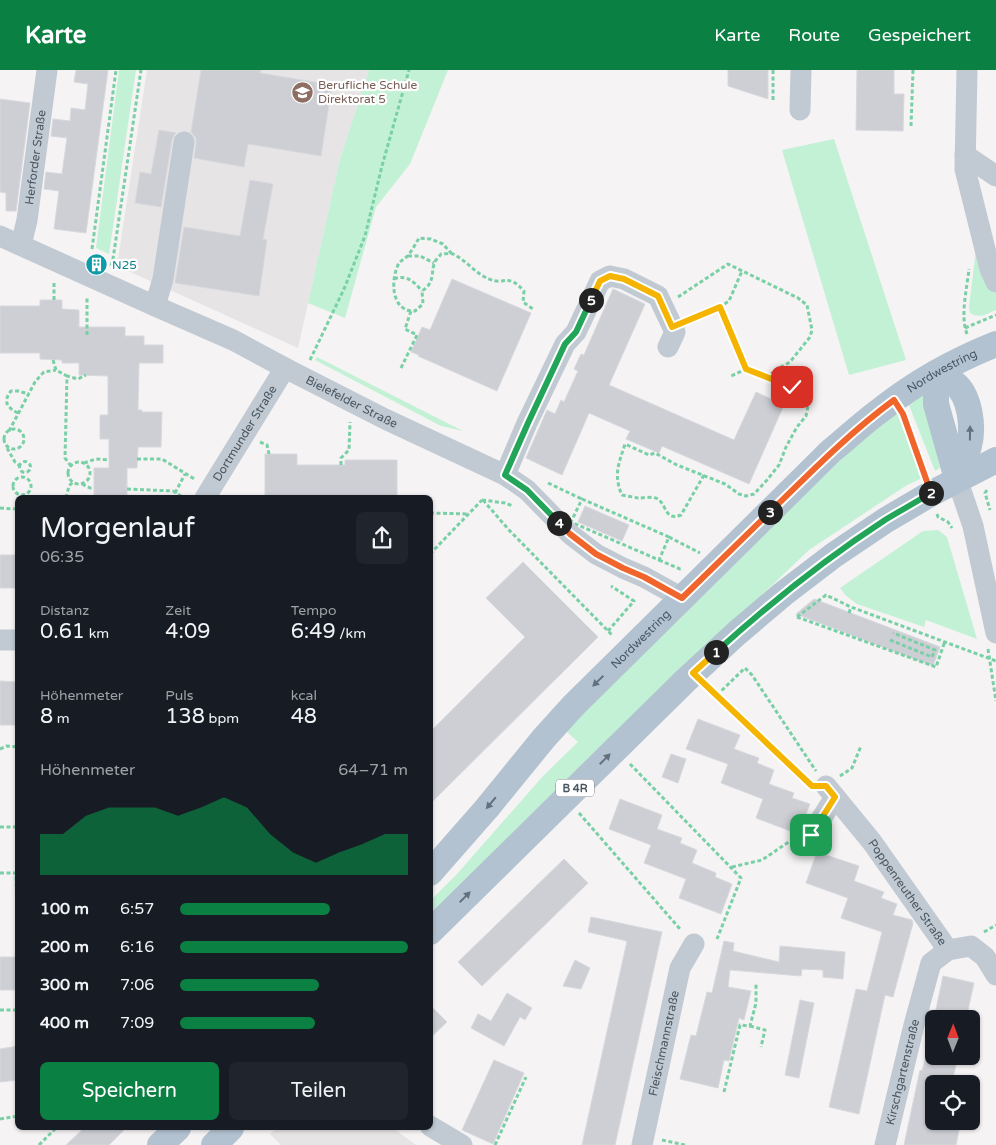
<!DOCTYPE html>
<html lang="de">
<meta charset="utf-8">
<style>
body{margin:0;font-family:"Varela Round",sans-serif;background:#20242c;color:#f1f3f6;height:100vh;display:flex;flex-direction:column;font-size:19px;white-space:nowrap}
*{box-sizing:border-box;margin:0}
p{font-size:16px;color:#9ea1a6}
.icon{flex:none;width:28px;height:28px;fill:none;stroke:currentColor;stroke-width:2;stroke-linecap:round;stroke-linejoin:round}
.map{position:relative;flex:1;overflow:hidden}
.details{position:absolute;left:15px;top:425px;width:418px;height:635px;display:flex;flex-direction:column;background:#171b24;border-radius:8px;box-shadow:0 1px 4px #0004}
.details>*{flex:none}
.needle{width:32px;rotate:1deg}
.buttons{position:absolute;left:925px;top:940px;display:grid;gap:10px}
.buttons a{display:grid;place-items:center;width:55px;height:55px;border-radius:8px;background:#171b24;box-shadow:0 1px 4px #0004;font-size:25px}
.pin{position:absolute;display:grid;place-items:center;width:42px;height:42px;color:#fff;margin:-21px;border-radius:10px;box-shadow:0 2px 8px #0006}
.km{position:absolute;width:25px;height:25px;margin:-12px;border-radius:50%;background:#222;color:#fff;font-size:14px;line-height:25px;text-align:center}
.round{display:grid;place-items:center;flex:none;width:52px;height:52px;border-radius:8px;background:#20242c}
.summary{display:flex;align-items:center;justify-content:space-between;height:85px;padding:0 25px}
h1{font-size:28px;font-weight:600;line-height:38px}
.figures{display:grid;grid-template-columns:repeat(3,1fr);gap:8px;height:85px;padding:5px 25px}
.figures div{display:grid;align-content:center}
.figures b{font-size:21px;font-weight:600}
.figures small{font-size:14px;font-weight:400}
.figures p{font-size:14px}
.chart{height:140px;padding:10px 25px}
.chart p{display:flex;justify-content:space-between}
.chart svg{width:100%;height:90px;margin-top:5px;fill:#0b8043;opacity:.7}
.cta{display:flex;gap:10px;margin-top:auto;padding:10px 25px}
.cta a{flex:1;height:58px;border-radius:8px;background:#0b8043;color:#fff;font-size:20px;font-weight:600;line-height:58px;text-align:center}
.cta a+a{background:#20242c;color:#f1f3f6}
ul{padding:0 25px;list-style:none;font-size:16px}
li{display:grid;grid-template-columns:80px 60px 1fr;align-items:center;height:38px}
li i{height:12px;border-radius:6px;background:#0b8043}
header{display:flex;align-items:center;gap:30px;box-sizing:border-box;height:70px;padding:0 25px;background:#0b8043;color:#fff}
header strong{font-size:24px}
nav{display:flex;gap:28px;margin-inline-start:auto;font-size:18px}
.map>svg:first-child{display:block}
</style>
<header>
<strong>Karte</strong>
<nav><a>Karte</a><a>Route</a><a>Gespeichert</a></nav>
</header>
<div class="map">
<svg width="996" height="1075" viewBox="0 0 996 1075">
<rect width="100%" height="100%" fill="#f5f3f3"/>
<path fill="#e6e4e5" d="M147,0H369L340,89L298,278L117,196Z
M277,1058H393L416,1075H281L270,1064Z"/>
<path fill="#c3f1d5" d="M119,0H136L109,184L96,178Z
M369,0H448L410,94L376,137L345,248L308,233L340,89Z
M834,69L906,290L849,305L782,80Z
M976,179L994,221L996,222V240C986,244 980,249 970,243L969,237Z
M317,287L463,361L441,356L315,290Z
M917,324L923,326L940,398L935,401L907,330Z
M895,338L922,408L907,415L809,480L679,604L430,850V831L457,804L543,706L578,672L565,660L602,618Z
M938,460L947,467L977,569L926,550L924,557L857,534L845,525L840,518L923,461Z"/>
<path fill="#cdcfd5" stroke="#d7d9de" d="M76,0H108L86,163L54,159L59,121L44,119L46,102L62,104L67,68L51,66L53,49L70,51L71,38L85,40L88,14L74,12Z
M201,0H261L260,3L332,15L321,86L248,74L244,97L194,88L196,74V68L191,62Z
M728,0H768V29L728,16Z
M857,0H894V24H904L903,61L856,60Z
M0,29L30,33L16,141H6V123L0,122Z
M159,60L176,63L174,65L172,70L161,137L135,133L140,102L151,104Z
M250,110L273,114L263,169L267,170L259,226L175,213L184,157L240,166Z
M452,209L531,243L497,321L418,286L419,285L411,282L422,257L430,260Z
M613,219L645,234L609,315L734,370L756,322L784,335L749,414L662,376L659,383L626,369L630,361L589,343L562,405L526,388L547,340L555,344L561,330L564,332L578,301L574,299L581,284L584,285Z
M40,230H62V239L79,240V257H125V266H144V275H163V293H139L138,340H142V342H162L161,377H138L137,398H127V428H94V398H109V369H100V345H108V306L79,305V293H62V290L40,289V283H0V236H40Z
M265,384H297V395H345V390H397V428L315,426V428H265Z
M585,436L629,455L622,471L578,452Z
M0,485H18V518H0Z
M523,492L598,567L430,734V662L525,567L486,528Z
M814,529L940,577L933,596L796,544Z
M0,611L18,612V655H0Z
M698,649L740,665L734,679L759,688L757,693L774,700L769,714L794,723L792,728L810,734L798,764L756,748L763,729L721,713L728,694L686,679Z
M671,684L686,689L678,713L662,707Z
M620,729L662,745L657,759L682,768L680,773L697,780L692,793L716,803L715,807L732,814L721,844L679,828L686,809L644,793L651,775L609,759Z
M817,782L859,796L854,811L884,822L881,828L897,834L893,845L912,850L913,853L893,927L885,925L859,1044L829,1037L856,919L867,921L882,862L841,848L848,828L806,813Z
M564,789L588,813L482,916L458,892Z
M591,847L662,862L615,1075H582L627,871L588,862Z
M724,871L734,873L733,881L779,892L780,876L845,882L843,909L823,907V900L802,899L801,906L730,900L728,917L751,921L744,950L739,948L729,991L724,990L718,1018L680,1009L691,965L696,966L707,922L712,923Z
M0,887H18V920H0Z
M575,890L590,898L581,919L563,916Z
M943,906L974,913L966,949H934Z
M507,923L532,938L525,950L520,947L504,976L471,958L478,944L491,951Z
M800,930L814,933L799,1008L785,1005Z
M430,935L447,952L430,968Z
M18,976V1010L0,1012V979Z
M926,986H958L953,1008L950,1007L948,1014H934V1051H961L956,1075H904L920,1000L922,1001Z
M494,990L524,1003L493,1074L462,1060Z
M84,1058H126L109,1075H66Z"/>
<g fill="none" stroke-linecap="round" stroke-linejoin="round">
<path stroke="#7ad0a6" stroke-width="3" stroke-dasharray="4 2.5" stroke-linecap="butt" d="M773,30V0
M911,56L913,0
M92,179L116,0
M408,186H420L434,193
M111,196L113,189L141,0
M394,209C407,204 414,212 422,221
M678,227L728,194L798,228L807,235L812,260L810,267L790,292L774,301L768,308
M54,230V212
M720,237L746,299
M411,241C391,238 391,210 398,195C400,190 406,189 409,184C413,179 416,173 419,168L431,169L443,174L452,184
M689,250L720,237L729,231L742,201
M965,258L996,245
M967,264C960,246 967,218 969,199
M87,265V228
M53,290L56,300L67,306
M310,290L344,219L365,166L382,96L409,0
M401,298L417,265L405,259L411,241H415L423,234L422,221C434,213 431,206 434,194C435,190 439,187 441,184C445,184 450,183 453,184C466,190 476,204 489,209C505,216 507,202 524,221L523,232L533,239
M18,343C8,338 2,332 11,321H18L29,324
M904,348L924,403
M4 369a10 10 0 1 1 20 0a10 10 0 1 1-20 0Z
M9,361L35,312L41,305L44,302L56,300
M260,372L267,375L269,384
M7,378L15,392L20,396
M137,389H162L196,410
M19.5 397a5.5 5.5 0 1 1 11 0a5.5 5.5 0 1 1-11 0Z
M68 403a11 11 0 1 1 22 0a11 11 0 1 1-22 0Z
M84,393L96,389L109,390
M341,395V388L349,380L350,352
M71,396L65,388L67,306L78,309L86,305
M704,405L681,445C665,451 667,436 658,429C653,426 644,428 638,428C633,427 627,426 622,425C613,405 619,393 625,374L649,385L655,383L677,395L725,414L739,424L746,426L754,424L767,410L779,395L786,377L797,357L806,346L808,336L801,325L792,317L746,299L731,306
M13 416a9 9 0 1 1 18 0a9 9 0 1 1-18 0Z
M548,413L582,429
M82,414L90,418H94
M127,419L173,421L184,428
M987,420L985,423L990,440
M175,423L185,404
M66,428L69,416L73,412
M340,428V426
M582,429L669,467L659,490L571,452Z
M482,430L505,433L513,436
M483,430L509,460L613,566
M0,438L16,439
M430,443L469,444
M937,444L938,447L948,452L952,458
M669,467L700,483
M430,484L482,430
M659,490L680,499H681
M849,543L851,537
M797,547L826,525L851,537L996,591
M797,547L936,597L945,571
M608,561L634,531L611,516
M890,570L932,587L935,580L893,563
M988,579L996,631
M708,617L809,712
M717,625L745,598L752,605L816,701
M0,679L7,676L18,677
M630,694L741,808L717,869
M840,706L852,698L861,676
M579,743L680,859
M0,757H18
M732,797L762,790L793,769
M0,803H16L18,881
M984,862L996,855
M0,940H18
M750,956L765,960L761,977
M724,1022L740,955L750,956L756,933V913
M0,1049L18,1046
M662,1070L685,1075
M39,1075L56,1058
M495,1075L526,1007"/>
<g stroke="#c1cad2" stroke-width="21">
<path d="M967,0L965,99L990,199L996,212"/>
<path d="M800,40L801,0"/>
<path d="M965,85L996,106"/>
<path id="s1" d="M0,166L155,236L233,270L285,298L385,349L505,405L527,420L570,464L596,484L623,498L644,507L682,528"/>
<path id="s2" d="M21,175L27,150L47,0"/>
<path d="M155,236L163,209L184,72"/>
<path d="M505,405L527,353L565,274L576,262L600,211L610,206L624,209L658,226L675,262L668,277"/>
<path d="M957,409L973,456L996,563"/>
<path id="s3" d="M205,428L285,298"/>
<path d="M0,570H18"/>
<path id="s4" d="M826,716L872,772L948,880"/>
<path d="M811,765L835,727"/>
<path d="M430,1056L462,1075"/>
<path id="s5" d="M642,1075L680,898L694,874"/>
<path id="s6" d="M885,1075L914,955L931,893L948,880L971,876L985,887L996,905"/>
</g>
<g stroke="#b3c2d1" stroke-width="26">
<path d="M936,303C942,306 948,309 954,313C970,325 974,357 969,376C966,387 961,398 957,409"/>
<path d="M936,303V334L957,409"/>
<path id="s7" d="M430,803L487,738L544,668L573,636L831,381C848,367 864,352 882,339C916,312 956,290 996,274"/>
<path d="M430,862L686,610L737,563L783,524L834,485L886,450L932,423L996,390"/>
<path d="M160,1075L178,1058"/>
<path d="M214,1075L231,1058"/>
</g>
</g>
<defs><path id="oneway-solid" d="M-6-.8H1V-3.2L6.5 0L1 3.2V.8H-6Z" transform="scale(1.25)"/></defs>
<g fill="#64717d">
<use href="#oneway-solid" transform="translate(970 363) rotate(-89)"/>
<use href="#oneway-solid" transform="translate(598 611) rotate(136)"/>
<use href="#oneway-solid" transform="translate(605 689) rotate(-45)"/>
<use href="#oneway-solid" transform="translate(491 733) rotate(130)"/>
<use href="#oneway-solid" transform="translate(465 827) rotate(-45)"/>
</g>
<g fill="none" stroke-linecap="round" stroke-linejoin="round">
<defs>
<path id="split-1" d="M716,582L693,603L812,716H826L835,727L811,765"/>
<path id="split-2" d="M716,582C769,534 825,489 885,450C900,441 916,432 931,423"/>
<path id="split-3" d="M770,442C810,403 849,363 894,330L903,344L931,423"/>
<path id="split-4" d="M559,453L570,464L596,484L623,498L644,507L682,528L770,442"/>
<path id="split-5" d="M559,453L527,420L505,405L528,353L565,274L576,262L591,230"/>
<path id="split-6" d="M591,230L600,211L610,206L624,209L658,226L672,257L720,237L746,299L792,317"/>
</defs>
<use href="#split-1" stroke="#fff" stroke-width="10"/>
<use href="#split-2" stroke="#fff" stroke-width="10"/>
<use href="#split-3" stroke="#fff" stroke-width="10"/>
<use href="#split-4" stroke="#fff" stroke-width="10"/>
<use href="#split-5" stroke="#fff" stroke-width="10"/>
<use href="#split-6" stroke="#fff" stroke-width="10"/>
<use href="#split-1" stroke="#f5b400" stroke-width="6"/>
<use href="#split-2" stroke="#22a559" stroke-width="6"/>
<use href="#split-3" stroke="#f0652b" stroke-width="6"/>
<use href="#split-4" stroke="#f0652b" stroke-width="6"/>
<use href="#split-5" stroke="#22a559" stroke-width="6"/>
<use href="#split-6" stroke="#f5b400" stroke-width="6"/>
</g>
<defs>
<symbol id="school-disc" viewBox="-11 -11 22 22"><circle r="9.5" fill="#8d6e63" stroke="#fff"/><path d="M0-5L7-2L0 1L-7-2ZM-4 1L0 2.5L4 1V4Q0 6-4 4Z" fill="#fff"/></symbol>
<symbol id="building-disc" viewBox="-11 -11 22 22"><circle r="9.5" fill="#0f9aa8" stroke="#fff"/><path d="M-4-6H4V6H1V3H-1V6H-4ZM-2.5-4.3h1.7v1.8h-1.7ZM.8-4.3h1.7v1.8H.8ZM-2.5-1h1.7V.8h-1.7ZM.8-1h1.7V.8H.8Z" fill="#fff"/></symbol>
</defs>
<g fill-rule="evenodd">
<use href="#school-disc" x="290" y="10" width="25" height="25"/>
<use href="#building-disc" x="84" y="182" width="25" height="25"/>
</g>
<g text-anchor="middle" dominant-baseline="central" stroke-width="4.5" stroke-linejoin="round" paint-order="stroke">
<rect fill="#fff" stroke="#808990" stroke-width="1" x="556" y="709.5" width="38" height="17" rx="4"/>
<g font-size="11" font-weight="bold" fill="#4a5661">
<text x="575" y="718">B 4R</text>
</g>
<g font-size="12" fill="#785e54" stroke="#fff" text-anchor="start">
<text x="318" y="15">Berufliche Schule<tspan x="318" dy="14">Direktorat 5</tspan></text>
</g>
<g font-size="12" fill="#4a5661" stroke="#fff">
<text stroke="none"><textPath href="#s2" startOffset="89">Herforder Straße</textPath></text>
<text stroke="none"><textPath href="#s7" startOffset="720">Nordwestring</textPath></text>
<text stroke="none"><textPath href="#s1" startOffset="389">Bielefelder Straße</textPath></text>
<text stroke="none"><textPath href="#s3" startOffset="76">Dortmunder Straße</textPath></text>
<text stroke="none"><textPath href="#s7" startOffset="315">Nordwestring</textPath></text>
<text stroke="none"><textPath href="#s4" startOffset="134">Poppenreuther Straße</textPath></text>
<text stroke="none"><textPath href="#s5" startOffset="104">Fleischmannstraße</textPath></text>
<text stroke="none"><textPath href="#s6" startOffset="75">Kirschgartenstraße</textPath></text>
</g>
<g font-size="12" fill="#0d838f" stroke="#fff" text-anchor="start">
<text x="112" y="195">N25</text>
</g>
</g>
</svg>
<div class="buttons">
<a><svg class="needle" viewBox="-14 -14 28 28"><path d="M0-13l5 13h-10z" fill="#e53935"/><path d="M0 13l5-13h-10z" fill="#9ea1a6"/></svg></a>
<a><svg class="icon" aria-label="locate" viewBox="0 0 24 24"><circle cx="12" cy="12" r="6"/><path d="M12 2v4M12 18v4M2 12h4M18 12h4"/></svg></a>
</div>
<div class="pin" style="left:811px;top:765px;background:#1e9e55"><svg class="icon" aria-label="arrive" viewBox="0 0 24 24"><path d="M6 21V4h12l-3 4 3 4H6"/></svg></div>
<div class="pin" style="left:792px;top:317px;background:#d93025"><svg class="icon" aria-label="check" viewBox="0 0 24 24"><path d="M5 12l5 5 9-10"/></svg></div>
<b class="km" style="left:716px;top:582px">1</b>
<b class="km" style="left:931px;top:423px">2</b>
<b class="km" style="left:770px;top:442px">3</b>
<b class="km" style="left:559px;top:453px">4</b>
<b class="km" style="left:591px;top:230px">5</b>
<section class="details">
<div class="summary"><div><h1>Morgenlauf</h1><p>06:35</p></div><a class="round"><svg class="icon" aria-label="share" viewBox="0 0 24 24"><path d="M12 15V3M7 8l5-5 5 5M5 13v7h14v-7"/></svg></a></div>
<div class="figures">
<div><p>Distanz</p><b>0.61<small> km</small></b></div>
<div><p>Zeit</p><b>4:09</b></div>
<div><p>Tempo</p><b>6:49<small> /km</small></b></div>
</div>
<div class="figures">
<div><p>Höhenmeter</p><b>8<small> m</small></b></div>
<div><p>Puls</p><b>138<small> bpm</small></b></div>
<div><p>kcal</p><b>48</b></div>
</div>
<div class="chart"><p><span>Höhenmeter</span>64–71 m</p>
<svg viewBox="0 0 160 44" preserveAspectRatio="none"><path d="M0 44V24L10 24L20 15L30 11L40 11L50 11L60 15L70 11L80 6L90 11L100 24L110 33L120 38L130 33L140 29L150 24L160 24V44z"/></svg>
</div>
<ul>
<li><b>100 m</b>6:57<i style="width:66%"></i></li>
<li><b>200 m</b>6:16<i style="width:100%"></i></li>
<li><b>300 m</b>7:06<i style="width:61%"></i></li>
<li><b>400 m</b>7:09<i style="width:59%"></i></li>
</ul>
<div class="cta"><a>Speichern</a><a>Teilen</a></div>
</section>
</div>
